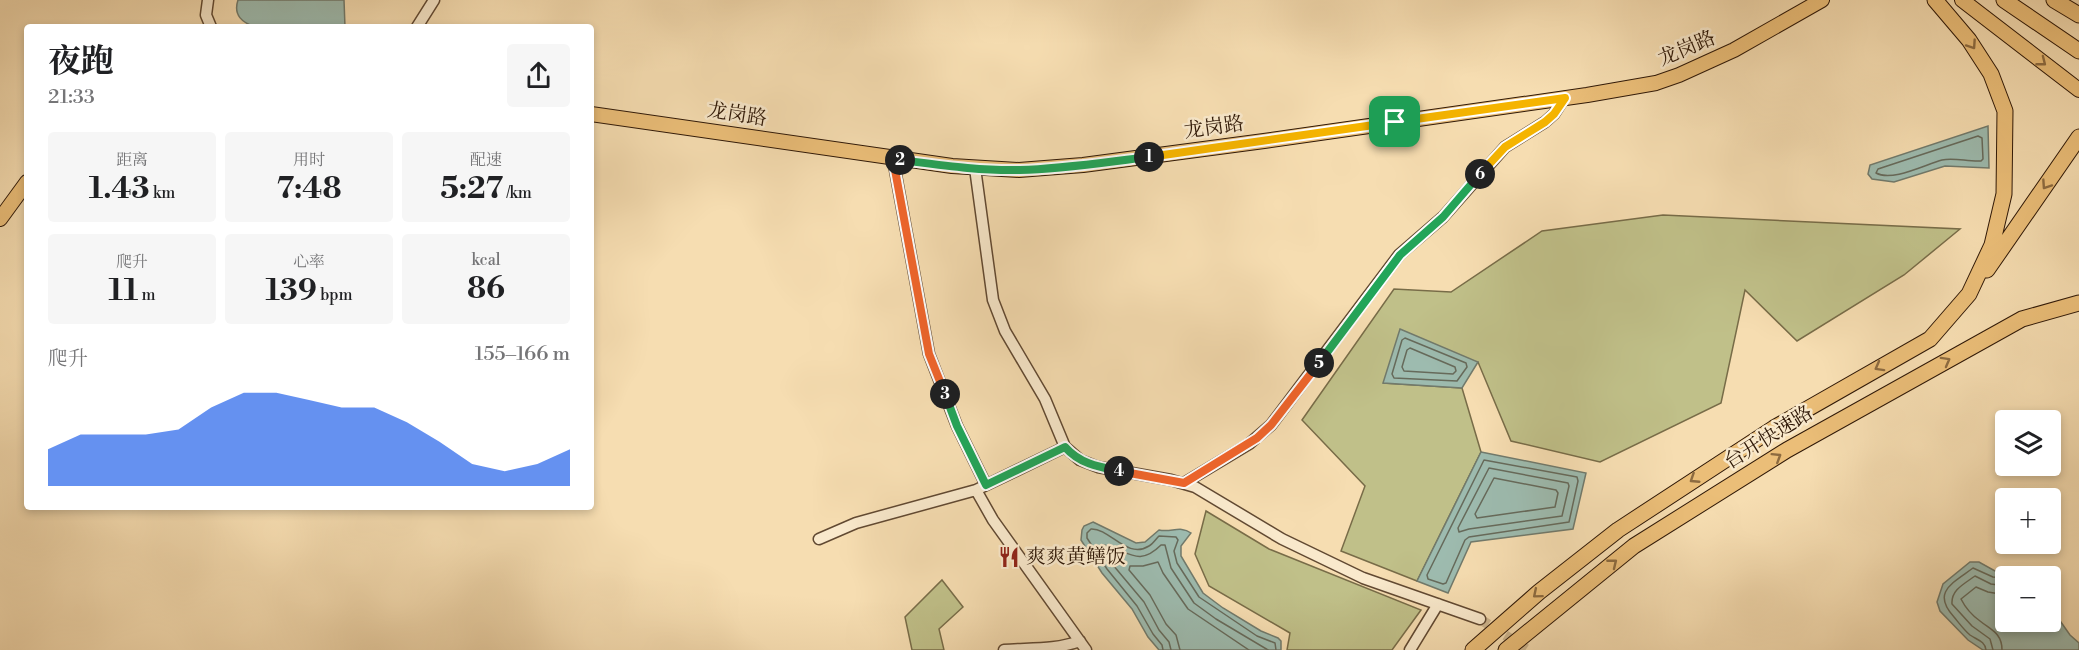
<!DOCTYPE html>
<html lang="zh">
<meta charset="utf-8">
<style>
body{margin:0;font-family:"Libre Bodoni","Noto Serif SC",serif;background:#f6f6f6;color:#202124;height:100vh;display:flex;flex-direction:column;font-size:22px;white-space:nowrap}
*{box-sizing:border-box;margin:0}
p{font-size:20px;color:#757577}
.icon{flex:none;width:33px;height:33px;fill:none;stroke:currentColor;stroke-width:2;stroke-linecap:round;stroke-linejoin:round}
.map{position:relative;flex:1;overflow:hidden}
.panel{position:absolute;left:24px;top:24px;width:570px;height:486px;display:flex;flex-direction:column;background:#fff;border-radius:6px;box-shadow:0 3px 9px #0003}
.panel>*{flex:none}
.fabs{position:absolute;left:1995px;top:410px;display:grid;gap:12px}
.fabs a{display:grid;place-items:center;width:66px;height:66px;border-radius:6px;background:#fff;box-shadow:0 3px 9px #0003;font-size:30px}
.pin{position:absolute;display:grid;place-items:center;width:51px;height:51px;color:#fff;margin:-26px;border-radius:12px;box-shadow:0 3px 9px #0006}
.km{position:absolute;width:30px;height:30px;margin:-15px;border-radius:50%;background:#222;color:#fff;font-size:16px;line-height:30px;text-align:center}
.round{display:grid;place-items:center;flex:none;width:63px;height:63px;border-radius:6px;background:#f6f6f6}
.summary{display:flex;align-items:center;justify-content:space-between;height:102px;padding:0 24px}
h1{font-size:33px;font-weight:700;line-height:45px}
.metrics{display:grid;grid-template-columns:repeat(3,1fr);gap:9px;height:102px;padding:6px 24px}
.metrics div{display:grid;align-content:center;border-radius:6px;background:#f6f6f6;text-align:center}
.metrics b{font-size:30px;font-weight:700}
.metrics small{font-size:16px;font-weight:400}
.metrics p{font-size:16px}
.chart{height:168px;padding:12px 24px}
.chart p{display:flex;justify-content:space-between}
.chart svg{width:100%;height:108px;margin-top:6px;fill:#2563eb;opacity:.7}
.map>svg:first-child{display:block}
</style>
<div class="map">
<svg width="2079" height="650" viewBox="0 0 2079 650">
<rect width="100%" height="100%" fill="#f6ddb1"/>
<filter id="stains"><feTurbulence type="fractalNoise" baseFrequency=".00333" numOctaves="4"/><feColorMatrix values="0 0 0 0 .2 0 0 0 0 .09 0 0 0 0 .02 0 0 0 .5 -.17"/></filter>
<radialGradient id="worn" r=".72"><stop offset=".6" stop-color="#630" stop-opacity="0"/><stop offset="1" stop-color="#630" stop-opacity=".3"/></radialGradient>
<path fill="#c0c089" stroke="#786c48" stroke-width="1.5" d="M1663,215L1960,229L1904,275L1797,341L1745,290L1721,403L1600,462L1511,441L1478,362L1383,383L1462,388L1481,452L1417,581L1341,551L1365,486L1302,420L1394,289L1451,292L1542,231Z
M1206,511L1269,549L1421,610L1392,650H1287L1290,633L1209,586L1195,554Z
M942,580L963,607L939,629L944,650H912L905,617Z"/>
<path fill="#9dbbaf" stroke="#717a6c" stroke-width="1.5" d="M238,0H344L345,27H256C242,23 233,15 238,0Z
M1988,126L1989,168L1945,166L1894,182L1872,179L1868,174L1870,165Z
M1400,329L1478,362L1462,388L1383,383Z
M1481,452L1586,473L1573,529L1471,542L1448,593L1417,581Z
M1093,522L1136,543L1145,542L1159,530C1171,533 1180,525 1191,533L1181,546V556L1203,593L1223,608L1261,631L1278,638L1281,641V650H1159L1148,637L1132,609L1102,573L1081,540L1082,530L1084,526Z
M1970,562H1979L1995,571L2020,576H2006V621H2050L2051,608L2070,635L2079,643V650H1983L1968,640L1940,611L1937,602L1943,584Z"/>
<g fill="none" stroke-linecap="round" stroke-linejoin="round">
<path stroke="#666a5b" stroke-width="1.5" d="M1978,136L1982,138L1983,159L1981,161C1968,162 1954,157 1942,160C1924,165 1892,182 1876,173L1878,169Z
M1405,338L1466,363L1467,367L1457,381L1394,378L1392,374L1402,340Z
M1410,348L1455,367L1456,371L1453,374L1404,371L1402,367L1407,350Z
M1484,460L1577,477L1578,481L1569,522L1469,537L1465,540L1446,583L1443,584L1428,579L1427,575Z
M1489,468L1568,483L1569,486L1562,516L1469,529L1459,532L1458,528Z
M1494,478L1556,490L1558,493L1555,507L1477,518L1475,514Z
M1163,650L1162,645L1153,634L1137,606L1107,569L1087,538V533L1091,529C1110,528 1127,560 1149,546C1153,544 1156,539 1159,536L1176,537L1178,540L1174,551L1177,563L1199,597L1257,636L1275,643L1276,650
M1171,650L1169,642L1159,630L1144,602L1113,565L1103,549L1104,545C1128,550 1138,568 1161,545H1165L1171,568L1194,603L1216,619L1268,650
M1180,650L1176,635L1166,624L1150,595L1129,570L1130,566H1143L1158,562L1163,573L1188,609L1249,650
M1986,650C1985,641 1977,640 1970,635C1964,630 1959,623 1954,617C1931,592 1953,583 1973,568L1993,577L2006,578
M1993,650L1990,639L1972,626L1952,604C1951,590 1964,584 1975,576L1991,584L2006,586
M2002,650C2002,633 1991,630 1980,621C1973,616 1965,607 1961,599L1976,587L1988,592L2006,595"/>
<path stroke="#ceb68f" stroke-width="10" stroke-dasharray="10 5" stroke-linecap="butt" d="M1480,619L1528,650"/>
<defs>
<path id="minor" d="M208,0L206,15L211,27
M417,27L434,0
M893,159L929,354L957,426L986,485
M975,168L993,300L1005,331L1045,399L1065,447L1080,460L1098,467L1171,480L1195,487L1282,539L1363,578L1480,619
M1184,483L1249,444L1271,425L1399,255L1443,217L1505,147L1545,122L1554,114L1565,97
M976,490L993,520L1086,650
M819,539L856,523L976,490L1065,447
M1004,650C1031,648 1055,650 1080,641
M1410,650L1438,604"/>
<path id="major" d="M1962,0L2079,90
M591,114L952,166L1019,170L1083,165L1264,141L1587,95L1656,83L1679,75L1734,50L1822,0
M0,219L27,182"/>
<path id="highway" d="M2004,0L2079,51
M2054,0L2079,15
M1987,270L2079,137
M1473,650L1539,592L1618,530L1774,428L1930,339L1969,294L1992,245L2004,194L2005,111L1991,74L1969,40L1935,0
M1506,650L1634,546L1787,450L2022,319L2079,303"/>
</defs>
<use href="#minor" stroke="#614932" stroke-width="13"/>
<use href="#major" stroke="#2f1807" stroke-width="16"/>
<use href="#highway" stroke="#2f1807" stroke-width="17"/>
<use href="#minor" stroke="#f9e9cc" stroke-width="10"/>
<use href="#major" stroke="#ebbe78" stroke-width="14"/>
<use href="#highway" stroke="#ebbe78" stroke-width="15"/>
</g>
<defs><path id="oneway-chevron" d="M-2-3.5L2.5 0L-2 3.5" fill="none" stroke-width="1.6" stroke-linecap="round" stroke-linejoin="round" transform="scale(1.5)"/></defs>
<g stroke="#8d6b40">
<use href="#oneway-chevron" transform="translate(1972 45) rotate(56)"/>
<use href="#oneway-chevron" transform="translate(2042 62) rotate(38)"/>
<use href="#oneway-chevron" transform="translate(2046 185) rotate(124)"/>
<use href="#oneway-chevron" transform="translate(1946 361) rotate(-29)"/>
<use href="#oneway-chevron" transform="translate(1879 367) rotate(151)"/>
<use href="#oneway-chevron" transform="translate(1777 457) rotate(-32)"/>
<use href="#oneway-chevron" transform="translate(1694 479) rotate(147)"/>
<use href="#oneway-chevron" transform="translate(1613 563) rotate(-39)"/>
<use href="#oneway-chevron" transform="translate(1537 594) rotate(140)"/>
</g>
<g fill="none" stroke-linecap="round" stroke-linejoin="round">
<defs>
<path id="split-1" d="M1149,157L1395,122"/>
<path id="split-2" d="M900,160C940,165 980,171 1020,170C1063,169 1106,162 1149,157"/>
<path id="split-3" d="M900,160L893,159L929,354L945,394"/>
<path id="split-4" d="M945,394L957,426L986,485L1065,447C1080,464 1099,467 1119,471"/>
<path id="split-5" d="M1119,471L1184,483L1257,438L1271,425L1319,363"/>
<path id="split-6" d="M1319,363L1400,255L1443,217L1480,174"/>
<path id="split-7" d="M1395,122L1565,98L1554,114L1545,122L1505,147L1480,174"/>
</defs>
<use href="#split-1" stroke="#fff" stroke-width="12"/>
<use href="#split-2" stroke="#fff" stroke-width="12"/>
<use href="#split-3" stroke="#fff" stroke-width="12"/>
<use href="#split-4" stroke="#fff" stroke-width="12"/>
<use href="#split-5" stroke="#fff" stroke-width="12"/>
<use href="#split-6" stroke="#fff" stroke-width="12"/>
<use href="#split-7" stroke="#fff" stroke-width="12"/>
<use href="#split-1" stroke="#f5b400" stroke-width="8"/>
<use href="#split-2" stroke="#22a559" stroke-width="8"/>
<use href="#split-3" stroke="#f0652b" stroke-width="8"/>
<use href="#split-4" stroke="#22a559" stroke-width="8"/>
<use href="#split-5" stroke="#f0652b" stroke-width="8"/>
<use href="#split-6" stroke="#22a559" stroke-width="8"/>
<use href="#split-7" stroke="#f5b400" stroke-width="8"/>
</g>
<defs>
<symbol id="restaurant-bare" viewBox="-9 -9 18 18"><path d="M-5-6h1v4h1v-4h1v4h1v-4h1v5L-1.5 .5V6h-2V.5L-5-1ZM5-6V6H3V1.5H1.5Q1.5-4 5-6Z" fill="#8f2418" stroke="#f9e9cc" stroke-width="2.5" paint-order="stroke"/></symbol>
</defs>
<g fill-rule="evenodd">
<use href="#restaurant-bare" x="994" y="542" width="30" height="30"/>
</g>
<g text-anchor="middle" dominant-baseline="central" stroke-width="5" stroke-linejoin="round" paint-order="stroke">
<g font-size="20" fill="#2f1807" stroke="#f9e9cc">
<text transform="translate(1687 49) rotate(-23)">龙岗路</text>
<text transform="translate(737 115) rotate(9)">龙岗路</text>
<text transform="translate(1214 128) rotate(-8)">龙岗路</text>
<text transform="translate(1769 438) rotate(-32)">台开快速路</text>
</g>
<g font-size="20" fill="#2f1807" stroke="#f9e9cc" text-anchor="start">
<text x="1026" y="557">爽爽黄鳝饭</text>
</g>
</g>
<rect width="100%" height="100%" filter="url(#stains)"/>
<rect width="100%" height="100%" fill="url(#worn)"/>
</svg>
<div class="fabs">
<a><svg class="icon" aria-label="layers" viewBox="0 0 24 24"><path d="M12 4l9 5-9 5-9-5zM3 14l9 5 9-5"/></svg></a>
<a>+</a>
<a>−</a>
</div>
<div class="pin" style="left:1395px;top:122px;background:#1e9e55"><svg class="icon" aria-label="arrive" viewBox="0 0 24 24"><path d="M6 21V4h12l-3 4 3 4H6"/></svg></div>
<b class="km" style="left:1149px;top:157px">1</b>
<b class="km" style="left:900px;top:160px">2</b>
<b class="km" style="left:945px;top:394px">3</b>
<b class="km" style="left:1119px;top:471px">4</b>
<b class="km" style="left:1319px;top:363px">5</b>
<b class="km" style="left:1480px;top:174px">6</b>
<section class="panel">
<div class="summary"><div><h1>夜跑</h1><p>21:33</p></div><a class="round"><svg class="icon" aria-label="share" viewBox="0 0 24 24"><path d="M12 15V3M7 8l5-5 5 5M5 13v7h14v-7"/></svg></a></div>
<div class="metrics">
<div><p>距离</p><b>1.43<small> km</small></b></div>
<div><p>用时</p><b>7:48</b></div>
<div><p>配速</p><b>5:27<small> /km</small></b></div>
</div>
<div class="metrics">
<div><p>爬升</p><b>11<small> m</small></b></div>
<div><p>心率</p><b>139<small> bpm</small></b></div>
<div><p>kcal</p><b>86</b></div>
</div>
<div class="chart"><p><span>爬升</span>155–166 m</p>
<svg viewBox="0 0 160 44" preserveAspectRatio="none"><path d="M0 44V29L10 23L20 23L30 23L40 21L50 12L60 6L70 6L80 9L90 12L100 12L110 18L120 26L130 35L140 38L150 35L160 29V44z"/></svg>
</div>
</section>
</div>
